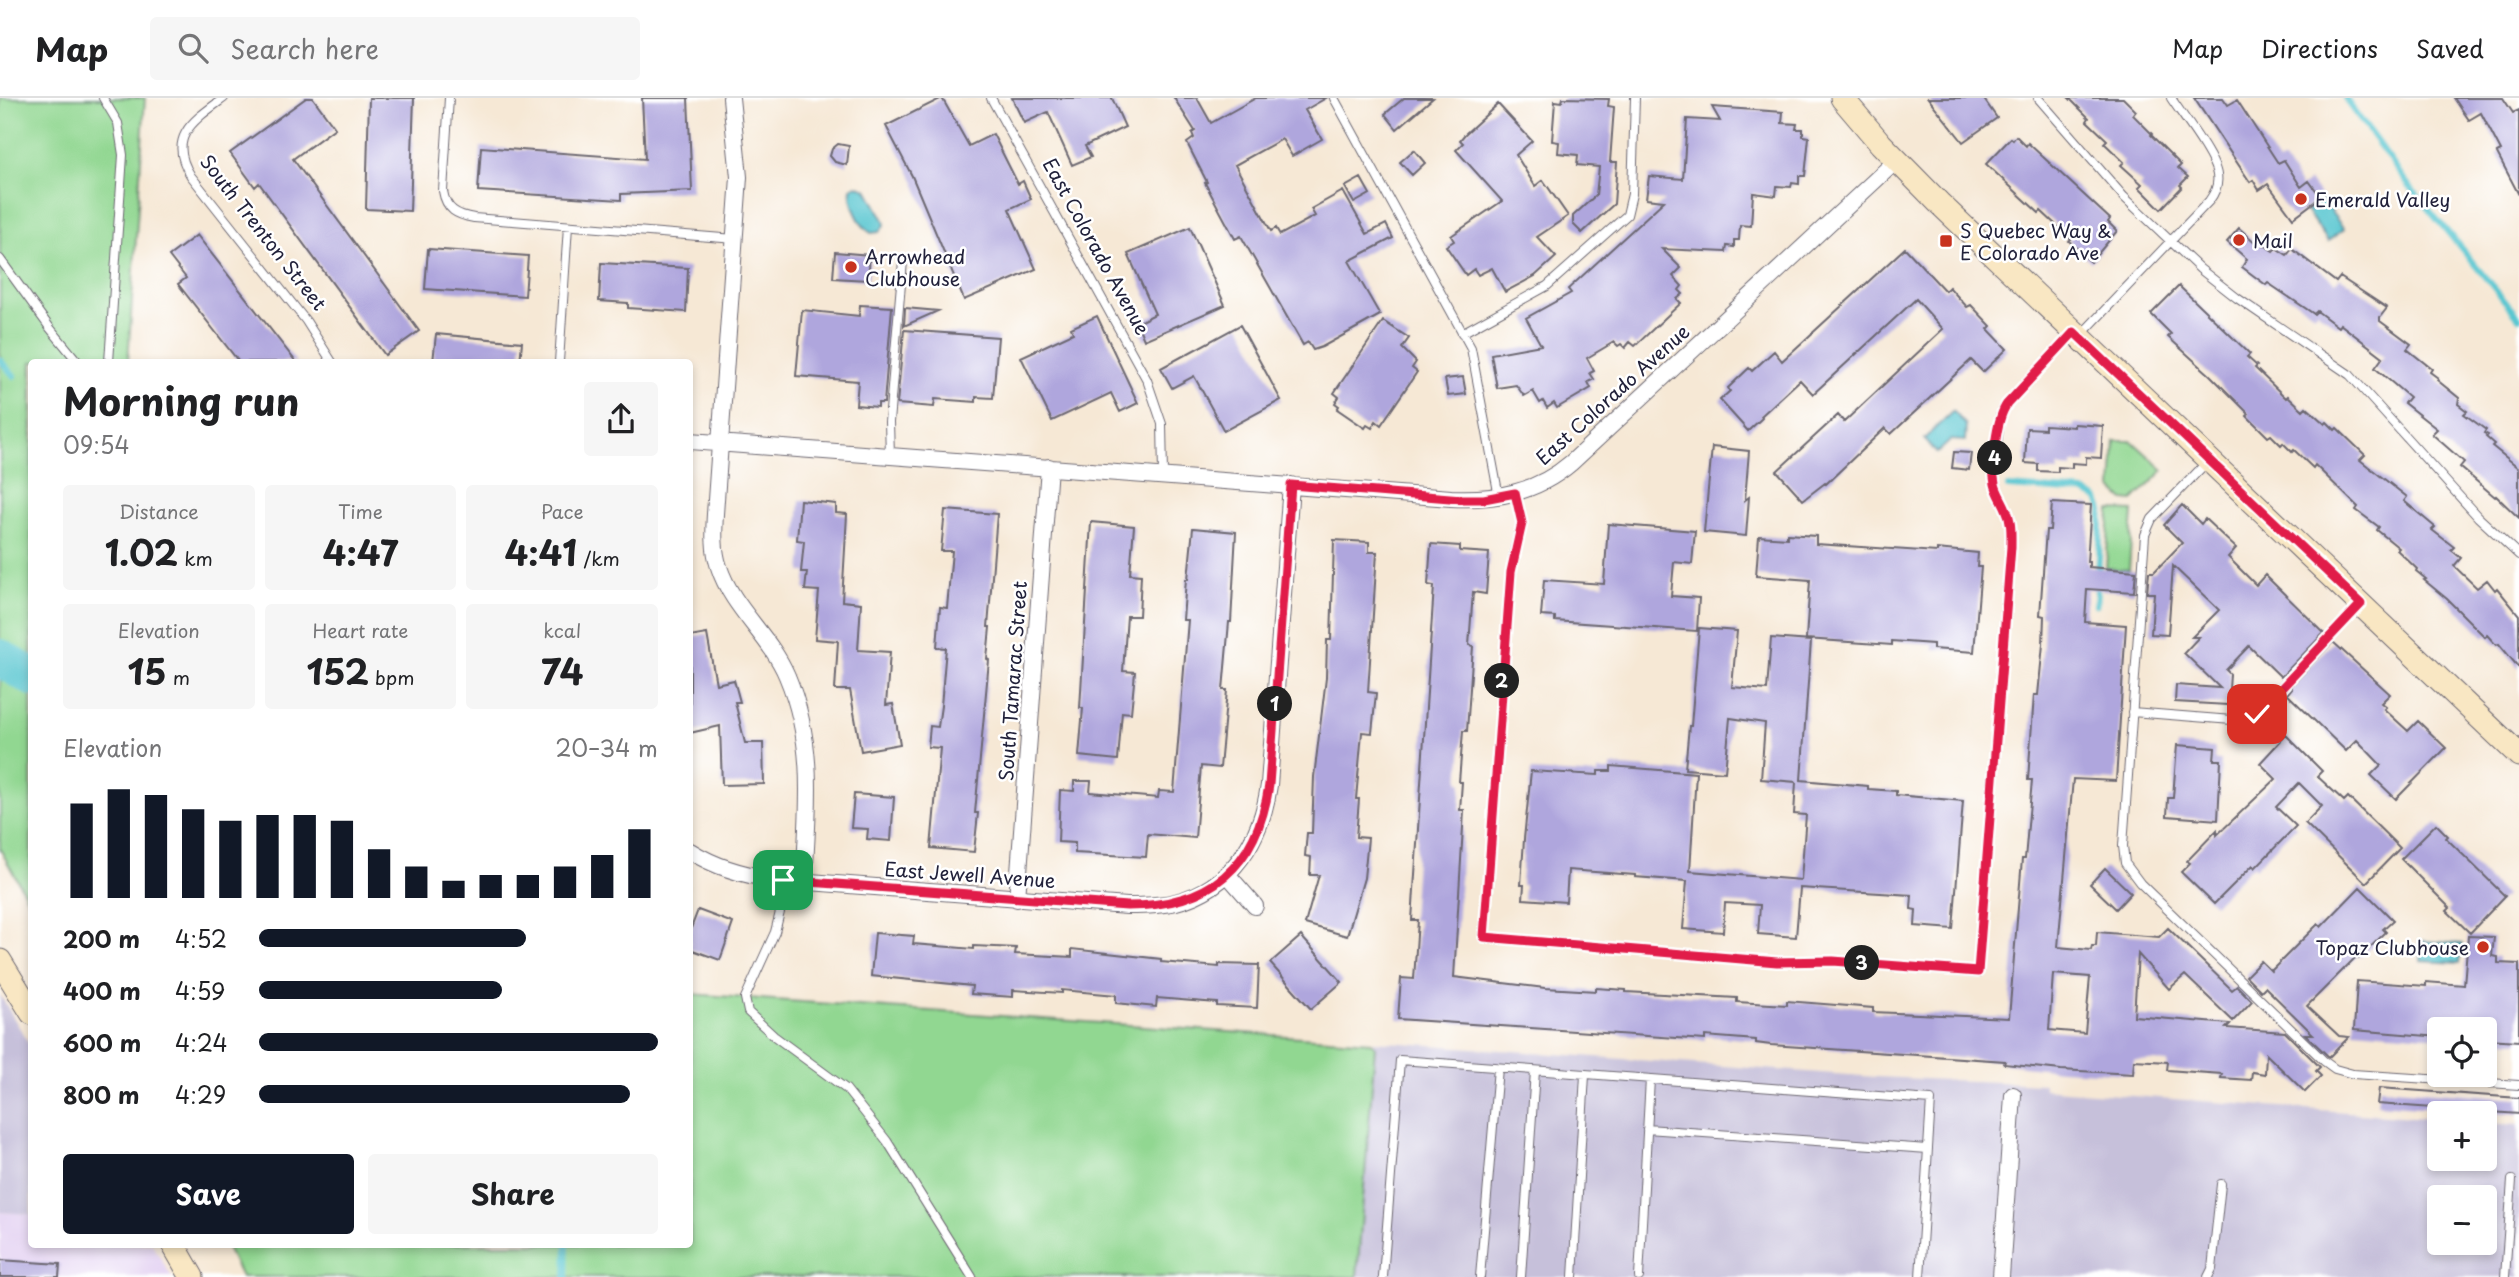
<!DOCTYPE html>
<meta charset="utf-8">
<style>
body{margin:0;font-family:"Playpen Sans",sans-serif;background:#f6f6f6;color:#202124;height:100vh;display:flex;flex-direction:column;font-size:26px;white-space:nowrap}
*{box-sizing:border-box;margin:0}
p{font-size:23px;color:#757577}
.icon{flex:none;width:38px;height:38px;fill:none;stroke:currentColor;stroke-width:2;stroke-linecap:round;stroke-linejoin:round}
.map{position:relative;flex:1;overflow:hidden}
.panel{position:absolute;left:28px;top:261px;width:665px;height:889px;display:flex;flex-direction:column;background:#fff;border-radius:7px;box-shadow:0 4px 10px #0003}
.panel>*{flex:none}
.controls{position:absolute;left:2427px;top:919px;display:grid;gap:14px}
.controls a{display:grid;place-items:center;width:70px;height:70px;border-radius:7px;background:#fff;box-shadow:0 4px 10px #0003;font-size:35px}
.pin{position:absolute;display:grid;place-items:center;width:60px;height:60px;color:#fff;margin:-30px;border-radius:14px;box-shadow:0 4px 10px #0006}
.km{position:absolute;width:35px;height:35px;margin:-18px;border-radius:50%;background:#222;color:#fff;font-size:19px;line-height:35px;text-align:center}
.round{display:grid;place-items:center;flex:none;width:74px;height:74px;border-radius:7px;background:#f6f6f6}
.head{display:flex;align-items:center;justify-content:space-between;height:119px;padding:0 35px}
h1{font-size:38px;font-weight:700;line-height:52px}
.figures{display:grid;grid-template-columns:repeat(3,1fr);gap:10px;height:119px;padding:7px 35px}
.figures div{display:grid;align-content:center;border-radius:7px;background:#f6f6f6;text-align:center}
.figures b{font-size:35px;font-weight:700}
.figures small{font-size:19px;font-weight:400}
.figures p{font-size:19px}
.chart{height:196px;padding:14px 35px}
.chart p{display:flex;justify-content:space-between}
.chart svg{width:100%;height:126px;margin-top:7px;stroke:#111827;stroke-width:6}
.primary-button{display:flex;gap:14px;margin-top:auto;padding:14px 35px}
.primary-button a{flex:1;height:80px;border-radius:7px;background:#111827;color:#fff;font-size:28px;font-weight:700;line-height:80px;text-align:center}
.primary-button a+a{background:#f6f6f6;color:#202124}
ul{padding:0 35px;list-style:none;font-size:23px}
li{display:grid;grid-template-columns:112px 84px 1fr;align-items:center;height:52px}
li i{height:18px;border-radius:9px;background:#111827}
header{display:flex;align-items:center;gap:42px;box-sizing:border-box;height:98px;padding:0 35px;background:#fff;border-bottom:2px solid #e0e0e0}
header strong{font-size:33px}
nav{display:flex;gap:38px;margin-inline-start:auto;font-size:24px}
.search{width:490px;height:63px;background:#f6f6f6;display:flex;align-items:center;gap:18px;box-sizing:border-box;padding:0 24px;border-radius:7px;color:#757577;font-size:26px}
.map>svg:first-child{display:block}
</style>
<header>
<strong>Map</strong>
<div class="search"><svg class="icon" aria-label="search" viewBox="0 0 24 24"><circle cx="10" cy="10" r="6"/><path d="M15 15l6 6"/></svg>Search here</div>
<nav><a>Map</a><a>Directions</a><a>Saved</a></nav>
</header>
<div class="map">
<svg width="2519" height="1179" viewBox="0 0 2519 1179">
<rect width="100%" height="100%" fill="#fff"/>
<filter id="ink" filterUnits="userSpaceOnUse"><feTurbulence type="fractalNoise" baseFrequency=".0143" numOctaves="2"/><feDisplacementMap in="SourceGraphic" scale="14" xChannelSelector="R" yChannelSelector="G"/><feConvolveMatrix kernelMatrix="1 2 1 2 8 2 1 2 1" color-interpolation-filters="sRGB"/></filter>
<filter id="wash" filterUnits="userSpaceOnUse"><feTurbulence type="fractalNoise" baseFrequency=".00686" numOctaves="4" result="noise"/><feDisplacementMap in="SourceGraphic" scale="28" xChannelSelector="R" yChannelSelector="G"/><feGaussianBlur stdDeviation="1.57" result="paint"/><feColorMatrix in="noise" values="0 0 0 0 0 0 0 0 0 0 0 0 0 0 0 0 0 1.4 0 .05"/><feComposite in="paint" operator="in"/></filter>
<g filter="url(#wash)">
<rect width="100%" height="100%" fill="#f6e8d5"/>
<path fill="#e4d3f2" d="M0,1114L31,1116L32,1146H152L172,1179H0Z"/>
<path fill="#c6c0da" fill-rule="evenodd" d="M0,897L31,949V1116L0,1114Z
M1374,943L1876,979L2044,986V991L2066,993L2439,1021L2440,1060H2485V1025L2519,1027V1179H1357ZM2440,1099H2485V1144H2440Z"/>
<path fill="#91d791" stroke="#5a7c66" stroke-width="2" d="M0,0H145L128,264H32L31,807L0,751Z
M2115,343H2132L2164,372L2133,403L2124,402L2112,391Z
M2110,412L2133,413L2129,472L2106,470Z
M690,896L1371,944L1375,949L1357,1179H241L225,1146H690Z"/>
<path fill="#59c6d0" stroke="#3e7486" stroke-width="2" d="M856,87L867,91L884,122L885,127L879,134L871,135C859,127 849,104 851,90Z
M2322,102L2344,131L2328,143L2306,113Z
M1953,313L1966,327L1965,343L1951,342L1937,355L1924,341Z
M2422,843L2462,846L2460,865L2421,863Z"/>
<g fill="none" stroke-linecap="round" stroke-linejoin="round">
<path stroke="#59c6d0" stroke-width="6" d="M2345,0L2406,84L2519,220
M0,262L14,278
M2008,389L2085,394L2098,401L2102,412L2096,507
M566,1179L567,1146"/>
<path stroke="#59c6d0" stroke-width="38" d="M0,560L32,579"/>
</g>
<g id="blocks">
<path fill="#afa6dd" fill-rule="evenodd" d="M306,0H313L335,30L293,61L419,233L385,257L259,85L255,89L230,55Z
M369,0H414L410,113L366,111Z
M642,0H688L692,93L621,96V102L478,93L481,49L645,61Z
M942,0L969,48L993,36L1018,86L1023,83L1031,101L1009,111L1036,171L964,202L912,78L886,28Z
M1012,0H1112L1125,29L1085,48L1091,59L1072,67L1048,14L1024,25Z
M1174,0H1197L1211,25L1256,0H1326L1305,12L1322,41L1292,58L1282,41L1235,67L1271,133L1276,130L1280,137L1315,118L1311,111L1343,93L1367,136L1386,126L1393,140L1349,163L1380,217L1322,249L1313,252L1308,244L1303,247L1241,138L1235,141L1205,85L1207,84L1187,45L1194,40L1192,35L1195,33Z
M1404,0H1433L1397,31L1385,16Z
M1563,0L1609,1L1608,8L1614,9L1610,64H1617L1614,106L1582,135L1573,126V118L1596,97L1599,69L1577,67L1578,57L1558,55L1559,44L1552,43L1555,3L1562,4Z
M1928,0H1983L1997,20L1963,44Z
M2069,0H2123L2136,13L2133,17L2152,36L2151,37L2181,67L2178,70L2188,79L2180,87L2182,89L2161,111L2139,89L2142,86L2121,67L2124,64L2104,45L2107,42L2087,23L2089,20Z
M2194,0H2223L2228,7L2237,2L2278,65L2284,62L2301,89L2309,83L2321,99L2293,120L2268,86L2259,92L2253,82L2250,84Z
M2454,0H2503L2513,15L2519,12V97L2497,55L2501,53L2481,15L2469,22Z
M1498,6L1532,43L1516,57L1535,88L1543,82L1568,118L1537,139L1556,159L1535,178L1505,194L1492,170L1478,177L1474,171L1466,177L1446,148L1454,143L1451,138L1502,103L1456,52L1463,45L1460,42L1465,36Z
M1712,9L1783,14L1782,25L1797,26L1796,31H1803V38L1809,39L1805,78H1799V86L1792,85L1791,89L1777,88L1776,98L1753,95L1751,128L1740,127L1739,142H1734V149L1727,148L1726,154L1662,151L1681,170L1673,178L1682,188L1679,192L1683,196L1677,201L1681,205L1635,248L1630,244L1625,250L1621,246L1618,248L1614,244L1587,260L1594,273L1590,275L1594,281L1588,284L1591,290L1557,310L1554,305L1547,310L1543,303L1540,305L1533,293L1524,298L1516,287L1497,290L1491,256L1541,247L1526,220L1571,195L1568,191L1664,103L1646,101L1649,78L1683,81L1687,21L1720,23Z
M2016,38L2026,48L2028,45L2110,121L2108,124L2117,133L2091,164L2069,143L2071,141L2041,113L2039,115L1986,66L2011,40L2013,42Z
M838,46L849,48L847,67L835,64L830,58L832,51Z
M1414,52L1425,65L1412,77L1400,64Z
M1361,80L1370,96L1354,105L1345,89Z
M1190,129L1225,207L1144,242L1137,225L1155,216L1128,156Z
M2239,130L2258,147L2260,144L2273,153L2276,150L2287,157L2292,151L2336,184L2340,179L2387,210L2380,219V223L2411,246L2407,251L2432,271L2430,274L2438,280L2437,282L2459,300L2458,306L2467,313L2464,316L2486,332L2484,335L2488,337L2486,339L2494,346L2492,348L2519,370V420L2496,398L2495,399L2460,369L2464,364L2432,336L2437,331L2404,305L2409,299L2375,270L2383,259L2340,226L2338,229L2317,213L2314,216L2268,185L2266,187L2242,169L2247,161L2227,144Z
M197,137L296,264H239L178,186L186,180L169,158Z
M1905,150L1945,193L1949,189L1967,209L1971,207L1991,228L1988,231L2007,251L1983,274L1971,262L1891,336L1885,330L1826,386L1825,385L1803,402L1777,373L1838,317L1844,324L1943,231L1916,201L1813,296L1800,282L1761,318L1762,320L1748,333L1720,302L1730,293L1728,290L1749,270L1752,273L1774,253L1782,263Z
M428,151L528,158L525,198L425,191Z
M835,154L870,157L868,182L833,180Z
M601,165L688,170L686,214L628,210V205L599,203Z
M2179,188L2250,256L2247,259L2257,268L2255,270L2286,300L2288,298L2303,312L2306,309L2325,326L2327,324L2335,332L2337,330L2365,357L2360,362L2407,399L2404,403L2435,429L2432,432L2454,449L2451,452L2461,460L2454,468L2477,490L2487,482L2495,492L2497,490L2519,517V570L2499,546L2496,547L2487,537L2485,539L2447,501L2424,482L2426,481L2416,473L2417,471L2397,452L2399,450L2377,432L2379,429L2356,412L2358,409L2315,367L2313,370L2294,352L2292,354L2283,345L2281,347L2271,337L2268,339L2247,318L2249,316L2210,277L2168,239L2171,236L2151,216Z
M860,207L892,209L884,305H878V309L856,307L858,283L796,278L802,212L859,218Z
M905,210L938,213L904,228Z
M1097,218L1138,305L1120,314L1111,295L1052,323L1021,259L1073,235L1071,230Z
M1383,223L1409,240L1402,250L1416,264L1412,270L1417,274L1381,327L1376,323L1372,330L1367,327L1365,330L1337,311L1339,308L1335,305L1339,299L1334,295Z
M1240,227L1281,302L1224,333L1194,278L1172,290L1161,270Z
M904,232L998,239L993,300L976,299V304L935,301L934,309L897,306Z
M436,236L522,244L520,264H433Z
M1463,279L1466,296L1448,298L1445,281Z
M2074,326L2103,328L2101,360L2086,359V366L2072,365V370L2058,369V374L2038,373V366L2025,365L2027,330L2045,331V327L2074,329Z
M1712,349L1749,353L1745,402L1749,399L1746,438L1704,434Z
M1954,354L1971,355L1969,372L1952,370Z
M800,402L836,406V415L847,416L842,503L861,505L858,552L890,554L886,607L893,606L900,646L861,653L850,592H835L838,543L815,541L819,493L805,492L807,474H801L804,443L797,442Z
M2052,405L2091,407L2087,464H2089V469L2136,473L2134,494L2087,491L2085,524L2126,527L2116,683L2073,681L2058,849L2091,852L2092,848H2096L2097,834L2159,839L2168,830L2232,892L2237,888L2252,903L2233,923L2185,877L2169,891L2138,856L2134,918L2230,926L2226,930L2285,934L2320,969L2316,973L2321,978L2305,994L2266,956L2265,976L2252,974L2251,982L2221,980L2222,976L2167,972L2168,964L2134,962L2133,976L2061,972L2004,966L2005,963L1771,947L1756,945V942L1705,938V942L1398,921L1401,880L1414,881L1418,822H1412L1434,488L1428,487L1431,446L1460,448V453L1489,455L1486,496L1473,494L1469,547L1473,548L1467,633H1463L1459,684H1462L1460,712H1464L1454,879L1545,890L1596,893V890L1626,892V894L1737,900V904L1787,907V903L1873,910V914L2009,920L2022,761H2025L2032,682H2028L2034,597H2038L2043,546L2044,518L2040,517L2046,432H2050ZM2053,876L2090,879L2085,935L2049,932Z
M2182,407L2201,426L2205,421L2236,450L2228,459L2256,487L2265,477L2324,535L2281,579L2249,548L2226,572L2230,576L2228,607L2175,604L2176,587L2220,590L2184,555L2199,539H2192L2219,512L2173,468L2168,537L2151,536L2154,495H2147L2149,474H2154L2182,445L2164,427Z
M945,412L997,416L988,529H990L987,561L989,562L975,715H978L974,754L931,750L940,650L928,649L930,628L938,629L941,608L946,550L937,549L940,509L947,510L952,453H941Z
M1091,424L1134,428L1130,476L1141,477L1139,518H1127L1123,573L1135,574L1131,615L1122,614L1118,662L1079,658L1083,610H1080Z
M1608,426L1695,433L1692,466L1674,464L1671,498L1699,500L1697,533L1555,523V519L1541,518L1544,482L1604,486Z
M1193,430L1236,434L1231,524H1229L1223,592H1227L1220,670L1201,668L1195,740L1148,736L1146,759L1075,755V745L1058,744L1060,692L1074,693V683H1091L1090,694L1158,700L1159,693L1174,694L1188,522H1183L1186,481H1188Z
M1787,436L1816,438V446L1937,454V451L1978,455L1977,469H1981L1974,554L1933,551V546L1892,543V547L1806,541L1810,482L1756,478L1759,438L1787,440Z
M1334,442L1369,444V454H1377L1368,594L1376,595L1372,635L1362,634L1356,701H1359L1356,739L1368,740L1364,780L1347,838L1305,826L1319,777H1310L1311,759L1305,758L1307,735H1312L1314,679L1326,580L1327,542H1331Z
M1699,530L1737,533L1732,589L1767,592L1771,540L1811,543L1801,682L1868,688V691L1896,693V697L1963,703L1953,831L1915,828L1916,812L1911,811L1912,797L1800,790L1796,839L1758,836L1760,807L1725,805L1723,834L1683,831L1687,783L1635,779V777L1568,772L1566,804L1523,801L1524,787H1521L1524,741L1531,673L1598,677V673H1611V668L1696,675L1690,773L1801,782L1806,717L1794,716L1796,684L1761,681L1765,625L1730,620L1725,674L1685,671L1689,628H1691Z
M707,536L716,586L734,582L740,604H735L745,645H763L764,686L722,687L720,628L690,635V539Z
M2333,544L2390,596L2381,605L2386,609L2384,611L2408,633L2418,623L2446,650L2396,701L2371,677L2381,667L2357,642L2346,653L2287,596L2292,590L2291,588Z
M2286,637L2322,673L2317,678L2344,703L2348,699L2400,750L2366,785L2305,725L2322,708L2299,685L2276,709L2296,728L2255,770L2253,767L2214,806L2181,774L2190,765L2187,763L2217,732V737L2276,681L2260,665Z
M2177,647L2215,650L2214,662H2221L2218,722L2167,718L2168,700H2173Z
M854,696L894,699L891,743L867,741L868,731L851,730Z
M2436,726L2448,738L2446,740L2505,798L2470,835L2447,813L2450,810L2401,761Z
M2105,770L2131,795L2116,811L2090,786Z
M2360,789L2393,822L2383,831L2386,834L2359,860V856L2307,908L2339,938L2349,939L2329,959L2305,936H2313L2265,889L2261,893L2246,878L2261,863L2271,873L2318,826L2321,829Z
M698,812L733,825L720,862L690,851V833Z
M875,835L914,838L913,846L974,851V848L1016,850L1015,856L1072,859V851L1161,861V864L1219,869V866L1259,867L1257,910L1217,908V905L1157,900L1156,909L1116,905V897L1062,892V895L1013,892V899L971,896L972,888L871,878Z
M1301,838L1342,884L1311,911L1270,865Z
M2468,838L2494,839L2492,858L2498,859V865L2519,866V943L2485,941V931H2440V939L2354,932L2357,883L2426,888V884L2464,887Z
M2379,990L2519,1000V1016L2377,1006Z
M0,1162L60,1166L59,1179H0Z"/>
</g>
</g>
<g filter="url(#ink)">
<use href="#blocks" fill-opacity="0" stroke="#6c6771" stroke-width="2"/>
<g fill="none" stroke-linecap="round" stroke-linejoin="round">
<defs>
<path id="lane" d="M103,0L118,25L123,57L109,264
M224,0C194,22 166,39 191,78L306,223L332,264
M449,0L443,93C446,112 457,117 474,120L735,141
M991,0L1147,282L1162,326L1163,377
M1334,0L1471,250L1499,399
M2038,0L2124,99L2200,171L2237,200L2350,277L2478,419L2519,457
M0,161L50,230L78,264
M1462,235L1547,188L1627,117L1632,96L1635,0
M2080,238L2209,103C2215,95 2219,87 2217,77C2215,59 2182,17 2171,0
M559,264L568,128
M890,357L889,324L903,163
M2208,363L2152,421L2145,437L2123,748L2125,765L2140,785L2324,963L2335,971L2353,976L2519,987
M1515,395L1522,425L1514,455L1510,486L1484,839L1777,864L1833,863L1978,875L2011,449L2010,420L1997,393L1994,380L2000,318L2007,306L2072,236
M2132,614L2232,622L2251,620L2360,507
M783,782L780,814L775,834L745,900L748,914L774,938L846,991L887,1043L972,1179
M1647,1031L1928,1051
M1383,1179L1400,962L1931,1002L1920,1179
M1480,1179L1498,970
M1521,1179L1535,973
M1573,1179L1585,977
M1639,1179L1650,981
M2208,1179L2212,1171L2221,1086
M2505,1179L2512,1082"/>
<path id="street" d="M731,0L739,79L715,416C714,433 713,452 719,469C732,510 770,538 787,578C816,647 808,711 804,784
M690,343L1451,400C1496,402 1536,395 1571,365L1897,62
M690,753C719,771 749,779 783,782L1127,808C1143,808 1160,808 1176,804C1232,790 1262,740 1269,687L1291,387
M1227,776L1255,808
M1017,801L1049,369
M2001,1179L2013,997"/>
<path id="secondary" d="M1842,0L1881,46L1939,105L2519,657
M0,863L32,915
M173,1146L192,1179"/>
</defs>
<use href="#lane" stroke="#6c6771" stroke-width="10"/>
<use href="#street" stroke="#6c6771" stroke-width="18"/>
<use href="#secondary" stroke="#6c6771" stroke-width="25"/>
<use href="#lane" stroke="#fff" stroke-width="8"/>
<use href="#street" stroke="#fff" stroke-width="16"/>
<use href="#secondary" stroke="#f9e7c3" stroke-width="23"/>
</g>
</g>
<g fill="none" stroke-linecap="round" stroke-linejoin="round" filter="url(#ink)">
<defs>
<path id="route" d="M783,782L1127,808C1209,808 1257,770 1269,687L1291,387L1462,401H1484L1515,395L1522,425L1511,474L1484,839L1777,864L1833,863L1978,874L2011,449C2011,436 2012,423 2006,411C2003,403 1997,395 1995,386C1991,368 1996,321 2007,306L2074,234L2361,506L2257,616"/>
</defs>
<use href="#route" stroke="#fff" stroke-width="14"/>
<use href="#route" stroke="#e11d48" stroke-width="9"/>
</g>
<g fill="#c8321e" stroke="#fff" stroke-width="2.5">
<circle cx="2301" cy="101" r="7"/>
<circle cx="2239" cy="142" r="7"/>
<rect x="1939" y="136" width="14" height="14" rx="3.5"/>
<circle cx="851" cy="169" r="7"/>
<circle cx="2483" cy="849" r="7"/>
</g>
<g text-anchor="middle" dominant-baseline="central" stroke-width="5" stroke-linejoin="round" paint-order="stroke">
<g font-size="19" fill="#22223b" stroke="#fff" text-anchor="start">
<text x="2315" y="101">Emerald Valley</text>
<text x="1960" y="132">S Quebec Way &amp;<tspan x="1960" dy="22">E Colorado Ave</tspan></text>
<text x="2253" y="142">Mail</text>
<text x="865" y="158">Arrowhead<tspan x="865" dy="22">Clubhouse</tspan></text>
<text x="2469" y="849" text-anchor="end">Topaz Clubhouse</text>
</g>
<g font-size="19" fill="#22223b" stroke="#fff">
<text transform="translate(264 134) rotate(52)">South Trenton Street</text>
<text transform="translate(1097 148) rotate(61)">East Colorado Avenue</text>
<text transform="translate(1612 296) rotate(-42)">East Colorado Avenue</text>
<text transform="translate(1012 583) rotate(-86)">South Tamarac Street</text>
<text transform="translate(970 776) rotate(4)">East Jewell Avenue</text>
</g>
</g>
</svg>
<div class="controls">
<a><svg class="icon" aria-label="locate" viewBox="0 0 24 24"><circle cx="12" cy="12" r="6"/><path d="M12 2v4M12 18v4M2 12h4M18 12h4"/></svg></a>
<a>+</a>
<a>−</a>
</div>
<div class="pin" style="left:783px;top:782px;background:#1e9e55"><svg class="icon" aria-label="arrive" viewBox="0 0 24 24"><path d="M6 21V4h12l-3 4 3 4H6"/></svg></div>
<div class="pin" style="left:2257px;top:616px;background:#d93025"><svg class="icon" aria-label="check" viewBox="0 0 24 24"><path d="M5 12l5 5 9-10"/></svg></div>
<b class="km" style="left:1275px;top:606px">1</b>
<b class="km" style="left:1502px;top:583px">2</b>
<b class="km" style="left:1862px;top:865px">3</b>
<b class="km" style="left:1995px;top:360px">4</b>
<section class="panel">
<div class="head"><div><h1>Morning run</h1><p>09:54</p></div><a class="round"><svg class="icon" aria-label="share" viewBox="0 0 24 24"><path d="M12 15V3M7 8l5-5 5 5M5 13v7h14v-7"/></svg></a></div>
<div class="figures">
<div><p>Distance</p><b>1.02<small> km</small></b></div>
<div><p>Time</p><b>4:47</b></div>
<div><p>Pace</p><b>4:41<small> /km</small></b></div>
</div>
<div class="figures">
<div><p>Elevation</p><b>15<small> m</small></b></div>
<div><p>Heart rate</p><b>152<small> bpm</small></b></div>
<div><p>kcal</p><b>74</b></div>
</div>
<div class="chart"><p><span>Elevation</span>20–34 m</p>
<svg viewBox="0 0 160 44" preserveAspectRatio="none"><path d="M5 44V11M15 44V6M25 44V8M35 44V13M45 44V17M55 44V15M65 44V15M75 44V17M85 44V27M95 44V33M105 44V38M115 44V36M125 44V36M135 44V33M145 44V29M155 44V20"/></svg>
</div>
<ul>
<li><b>200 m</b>4:52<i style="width:67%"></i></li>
<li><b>400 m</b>4:59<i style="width:61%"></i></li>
<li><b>600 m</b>4:24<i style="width:100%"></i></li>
<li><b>800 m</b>4:29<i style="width:93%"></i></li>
</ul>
<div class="primary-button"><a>Save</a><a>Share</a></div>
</section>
</div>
